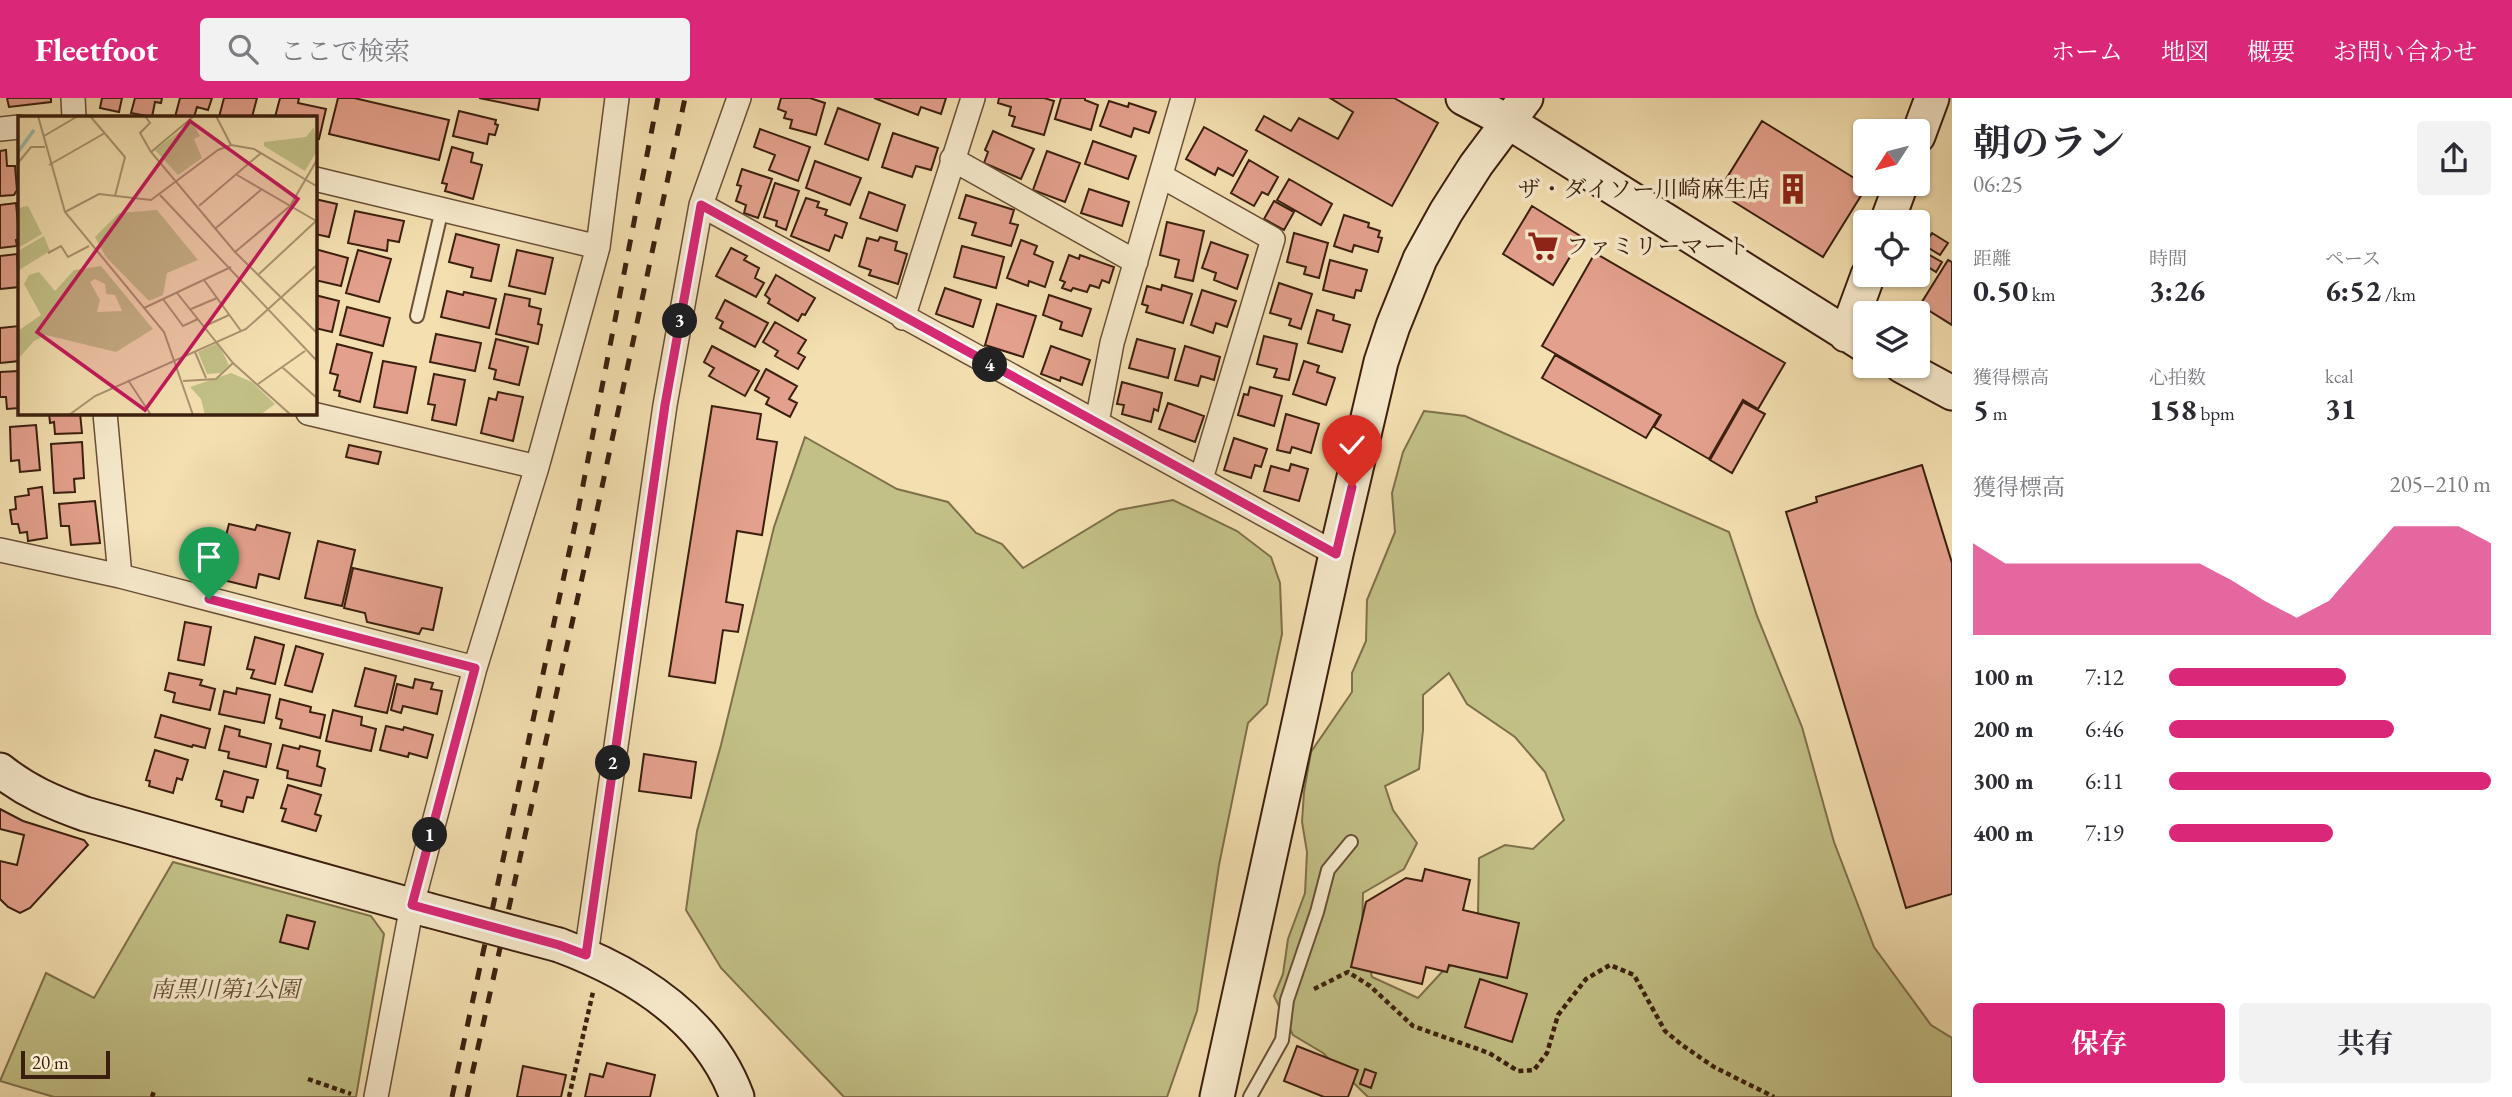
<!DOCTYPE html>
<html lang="ja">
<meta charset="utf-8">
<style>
body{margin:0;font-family:"EB Garamond","Noto Serif JP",serif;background:#f2f2f3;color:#2b2b33;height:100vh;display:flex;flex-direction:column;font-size:26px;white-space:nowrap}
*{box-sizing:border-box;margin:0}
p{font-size:23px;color:#7c7c81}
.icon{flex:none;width:38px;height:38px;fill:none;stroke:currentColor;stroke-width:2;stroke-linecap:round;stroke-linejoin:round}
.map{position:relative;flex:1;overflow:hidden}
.panel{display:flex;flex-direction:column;background:#fff;width:560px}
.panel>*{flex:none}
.needle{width:46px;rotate:234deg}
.buttons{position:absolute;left:1853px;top:21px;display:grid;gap:14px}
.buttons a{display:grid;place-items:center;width:77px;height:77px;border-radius:7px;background:#fff;box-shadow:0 2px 5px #0004;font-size:35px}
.scale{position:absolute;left:21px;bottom:18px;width:89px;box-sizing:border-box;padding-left:7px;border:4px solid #3b1f0e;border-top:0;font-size:19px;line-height:24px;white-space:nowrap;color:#3b1f0e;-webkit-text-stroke:5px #f7eacc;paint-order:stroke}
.pin{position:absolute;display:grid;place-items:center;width:60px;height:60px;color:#fff;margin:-72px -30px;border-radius:50% 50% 50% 0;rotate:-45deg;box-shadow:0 0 7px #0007}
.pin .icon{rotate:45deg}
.km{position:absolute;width:35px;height:35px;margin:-18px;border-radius:50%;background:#222;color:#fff;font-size:19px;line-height:35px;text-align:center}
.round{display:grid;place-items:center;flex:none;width:74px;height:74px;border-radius:7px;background:#f2f2f3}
.summary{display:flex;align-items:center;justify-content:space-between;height:119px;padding:0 21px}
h1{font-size:38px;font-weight:700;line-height:52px}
.stats{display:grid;grid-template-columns:repeat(3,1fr);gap:10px;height:119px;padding:7px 21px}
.stats div{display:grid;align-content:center}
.stats b{font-size:30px;font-weight:700}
.stats small{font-size:19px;font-weight:400}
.stats p{font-size:19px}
.chart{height:196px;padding:14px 21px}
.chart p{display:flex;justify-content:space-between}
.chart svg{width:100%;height:126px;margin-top:7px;fill:#db2777;opacity:.7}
.cta{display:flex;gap:14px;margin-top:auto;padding:14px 21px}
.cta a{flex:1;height:80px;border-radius:7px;background:#db2777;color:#fff;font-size:28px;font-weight:700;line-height:80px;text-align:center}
.cta a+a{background:#f2f2f3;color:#2b2b33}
ul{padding:0 21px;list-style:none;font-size:23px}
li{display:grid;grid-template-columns:112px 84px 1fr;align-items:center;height:52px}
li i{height:18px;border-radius:9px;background:#db2777}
header{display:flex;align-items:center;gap:42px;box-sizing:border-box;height:98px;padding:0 35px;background:#db2777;color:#fff}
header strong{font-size:33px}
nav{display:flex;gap:38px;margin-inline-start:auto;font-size:24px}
.search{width:490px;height:63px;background:#f2f2f3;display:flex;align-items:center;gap:18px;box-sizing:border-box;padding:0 24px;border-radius:7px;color:#7c7c81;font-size:26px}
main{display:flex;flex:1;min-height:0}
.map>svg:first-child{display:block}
</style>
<header>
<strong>Fleetfoot</strong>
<div class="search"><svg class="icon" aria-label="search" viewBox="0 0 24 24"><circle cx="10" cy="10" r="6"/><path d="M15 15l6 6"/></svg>ここで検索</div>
<nav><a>ホーム</a><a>地図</a><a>概要</a><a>お問い合わせ</a></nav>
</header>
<main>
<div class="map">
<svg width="1952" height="999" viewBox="0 0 1952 999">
<rect width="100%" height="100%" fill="#f3dfb0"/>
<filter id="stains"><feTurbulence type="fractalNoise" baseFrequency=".00286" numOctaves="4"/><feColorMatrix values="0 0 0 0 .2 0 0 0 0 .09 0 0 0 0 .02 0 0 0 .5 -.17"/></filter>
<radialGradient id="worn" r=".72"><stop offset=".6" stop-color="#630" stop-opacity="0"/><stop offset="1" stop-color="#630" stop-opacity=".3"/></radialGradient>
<path fill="#c2c086" stroke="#7e704a" stroke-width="2" fill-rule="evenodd" d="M1424,313L1465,318L1729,434L1757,518L1802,629L1834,744L1874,849L1931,927L1952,940V999H1368L1323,955L1293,937L1274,898L1283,876L1288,841L1305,795L1307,754L1302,724L1304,694L1311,654L1352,594V575L1366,543L1367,502L1395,434L1392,395L1403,354ZM1449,575L1467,606L1515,639L1545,674L1564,722L1533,751L1505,747L1479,760L1478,815L1461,860L1441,875L1418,900L1372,879L1362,837L1363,795L1404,771L1417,745L1393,712L1385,688L1419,671L1423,632V597Z
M805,339L897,391L948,404L976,435L1002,446L1023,470L1119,412L1173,402L1237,433L1271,459L1280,485L1282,536L1267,606L1248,625L1219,767L1197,913L1167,999H844L721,870L686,812L697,733L721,647L774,429Z
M173,764L371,818L384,836L356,999H54L0,983L46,875L94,900Z"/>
<path fill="#e3a08c" stroke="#3b1f0e" stroke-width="2" d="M7,0H51V4L9,9Z
M102,0H122L119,14L100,10Z
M135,0H162L161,5L155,4L152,19L131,15Z
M180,0H212L208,12L197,9L194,19H175Z
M224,0H257L252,19H219Z
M280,0H299L298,5L326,11L319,41L315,40V19H275Z
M338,0H354L449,22L439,62L329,36Z
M479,0H540L538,12Z
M781,0H810L825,5L816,37L790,30L792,22L784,20L786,14L778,11Z
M874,0H946L941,16L921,9L918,17Z
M999,0H1044L1054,3L1044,37L1012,28L1015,19L1009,17L1011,9L998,5Z
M1061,0H1085V2L1098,7L1091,32L1055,21Z
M1394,0L1438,25L1392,108L1256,32L1264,18L1291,33L1299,20L1338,41L1353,14L1330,0Z
M1109,3L1128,9L1129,5L1156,14L1149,35L1134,30L1131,39L1100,28Z
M838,10L880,26L868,62L825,46Z
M459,13L496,22L495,26L498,27L495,37L489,36L487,46L453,38Z
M1762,23L1867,88L1823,159L1718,94Z
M1204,29L1247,53L1233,78L1218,70L1215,77L1186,61Z
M760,31L810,49L798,83L769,72L775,57L754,49Z
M993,33L1034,51L1021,81L984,65L988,54L985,52Z
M893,35L938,50L931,72L916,68L912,79L882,69Z
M1093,43L1136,58L1128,81L1085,66Z
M452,49L473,55L471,64L482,67L473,101L445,93L447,86L442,85Z
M6,52L7,68H15L17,92L14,97L0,98V53Z
M1047,53L1080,65L1065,104L1033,92Z
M1249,62L1278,79L1268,97L1262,94L1254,108L1231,95Z
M815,63L861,80L850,107L806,90Z
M742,71L772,81L758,120L744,115L746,107L736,103L741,88L737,87Z
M1289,81L1332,106L1321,127L1277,102Z
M775,85L799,93L786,132L776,128L777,123L764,119Z
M1089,91L1129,104L1122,128L1081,115Z
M869,94L905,107L897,133L860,120Z
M966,97L1014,112L1010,125L1018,127L1011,148L972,137L976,125L959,120Z
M806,100L819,104L817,109L827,112L825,117L847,125L842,140L835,137L829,153L791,138Z
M315,101L337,106L329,139L315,136Z
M1274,103L1294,114L1284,132L1264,121Z
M16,105L19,137V141L16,142L17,148L0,150V107Z
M1532,108L1582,139L1553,187L1503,156Z
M355,113L404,123L399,144L388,142L387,153L348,145Z
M1344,117L1369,125L1368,129L1380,133L1378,139L1382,140L1378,154L1354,147L1352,154L1334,148Z
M1167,124L1204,133L1193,183L1175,179L1179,162L1160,157Z
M1294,135L1328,145L1319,180L1304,176L1306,169L1287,164Z
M1932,135L1948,145L1940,157L1924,147Z
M456,136L499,147L491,183L471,179L473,170L449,164Z
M880,139L897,144L895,152L907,156L898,186L869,177L871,172L859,168L867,140L878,143Z
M1021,142L1037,148L1034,156L1053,164L1045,189L1029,183L1028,188L1007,180Z
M1211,144L1248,157L1237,191L1214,182L1216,175L1202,170Z
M962,148L1004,159L996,190L954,179Z
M731,150L747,158L744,162L759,170L755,180L764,185L756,199L716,178Z
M315,151L348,160L341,188L315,182Z
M358,152L391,161L379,204L346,195Z
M517,152L553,160L545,196L509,188Z
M1924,154L1942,164L1936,174L1919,163Z
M1595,155L1785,265L1758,311L1743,302L1709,361L1654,329L1661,317L1542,248Z
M17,156L19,189L0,191V158Z
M1069,157L1079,161L1080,157L1114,169L1109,185L1102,182L1099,190L1090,187L1087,194L1073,190L1071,193L1062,190L1065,184L1060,182Z
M1330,162L1367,172L1361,193L1356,192L1354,200L1323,192Z
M1948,162L1952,164V227L1920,207Z
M776,177L815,200L805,217L802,216L798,223L768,205L770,201L765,197Z
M1279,185L1312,196L1301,231L1289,227L1291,221L1270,215Z
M1162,187L1192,196L1183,225L1146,214L1148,208L1142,206L1147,188L1161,192Z
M945,190L981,202L973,229L936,216Z
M1202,192L1236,203L1227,229L1216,225L1213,235L1191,227Z
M447,193L463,197L464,194L496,201L489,230L441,219Z
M505,196L530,201L529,208L541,211L538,226L542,227L538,246L496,236Z
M315,197L339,203L332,234L315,230Z
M1049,197L1091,211L1082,238L1060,231L1062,224L1043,217Z
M725,202L768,225L755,249L720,230L723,224L716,220Z
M997,206L1036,218L1023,259L985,247Z
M347,209L390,220L383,248L340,237Z
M1317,212L1334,217L1333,222L1350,227L1342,254L1308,245Z
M775,224L806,242L798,255L805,259L798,271L775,258L778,253L763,244Z
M19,228V263L0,265V230Z
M436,236L481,245L475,273L430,264Z
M1264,238L1297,246L1289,282L1274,279L1277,271L1257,266Z
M496,241L528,249L519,287L494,281L496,272L489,270Z
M1137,241L1175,251L1168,280L1129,270Z
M337,246L372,255L360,304L339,298L340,293L334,292L338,277L330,275Z
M712,248L759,273L745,298L709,278L714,270L704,264Z
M1051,248L1090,262L1082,287L1061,279L1060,283L1041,276Z
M1185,248L1220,259L1214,282L1201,278L1198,288L1175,282Z
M1555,257L1660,317L1646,340L1542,280Z
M383,263L416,269L407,315L374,309Z
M1304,263L1319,268L1317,274L1335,280L1326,307L1293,296Z
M766,271L797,288L789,301L797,305L790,319L766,306L769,300L755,292Z
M19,273V310L7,311L6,299H0V274Z
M434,276L465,282L456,327L432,322L435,307L428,306Z
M1122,284L1162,295L1158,313L1154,311L1151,324L1122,316L1124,307L1117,306Z
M1250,289L1282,298L1274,328L1238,317L1244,296L1248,297Z
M498,294L523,299L513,343L481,335L489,300L496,302Z
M1743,304L1765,316L1732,375L1710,362Z
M1168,305L1204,318L1195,344L1159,331Z
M712,308L761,316L757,341L777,344L762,437L737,433L726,504L743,507L738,534L723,532L715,585L669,578Z
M49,315H80L82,335L55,336L54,324L50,325Z
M1286,316L1319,326L1311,355L1292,349L1290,355L1277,352Z
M36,327L40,372L20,374L19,362L11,363L10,329Z
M1234,340L1267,351L1261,369L1255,367L1251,380L1224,372Z
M82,344L84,380L74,381L75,394L54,395L51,346Z
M349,347L381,354L378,366L346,359Z
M1291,366L1308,371L1299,403L1264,393L1271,368L1289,373Z
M1922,367L1952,465V796L1906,810L1786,414L1817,404L1816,399Z
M42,389L47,440L28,443L27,434L20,435L18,426H12L10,412L16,411L15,399L29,397L28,391Z
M95,403L100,445L71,447L69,428H61L59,406Z
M229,426L255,432L257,427L290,435L279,481L259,476L256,490L215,480Z
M318,443L355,452L342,508L305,500Z
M196,466L210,469L206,483L192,479Z
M353,470L442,490L433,532L422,530L419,536L367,524L365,515L344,510Z
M185,524L211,529L204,567L178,562Z
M255,539L284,547L275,586L251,580L254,572L247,571Z
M296,548L323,556L312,594L285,587Z
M365,570L396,578L387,615L355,608Z
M169,575L202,582L200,587L215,591L210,612L173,604L175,595L165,592Z
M415,581L433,585L431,591L442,593L437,616L403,608L401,615L391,612L397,586L413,590Z
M237,590L270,597L264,625L219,616L224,593L236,596Z
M280,601L311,609L310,614L325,617L320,640L280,630L282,622L276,620Z
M333,612L362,619L361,627L376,631L371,653L326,643Z
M161,617L210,631L205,650L193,647L192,649L155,639Z
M225,628L240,632L239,638L271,646L266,669L228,660L229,654L219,652Z
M386,628L403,632L404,629L433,637L427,660L409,655L408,659L380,652Z
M283,647L299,651L300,648L320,653L317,668L325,671L321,688L287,680L288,673L277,670Z
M155,652L188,662L182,682L177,680L173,695L149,688L150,683L146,682Z
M644,656L696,664L691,700L639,693Z
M224,673L258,682L253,700L247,699L243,714L221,708L222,703L216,701Z
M288,687L321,697L315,716L321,718L316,733L282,723L286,711L281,710Z
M0,711L23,723L84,742L88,747L30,810L20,815L8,809L0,801V763L17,767L24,737L0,731Z
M1425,771L1470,782L1463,812L1519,825L1507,880L1449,867L1447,874L1426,869L1422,886L1351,869L1366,804L1406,780L1422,783Z
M287,817L315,824L308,851L280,844Z
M1480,881L1527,896L1512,944L1465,929Z
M1297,948L1358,972L1348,999H1324L1284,983Z
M607,965L655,977L650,999H585L590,976L603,979Z
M523,968L566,977L561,999H517Z
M1365,971L1376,975L1371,990L1360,986Z"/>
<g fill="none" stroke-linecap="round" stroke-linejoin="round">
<defs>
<path id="lane" d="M417,218L442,111
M1250,999L1282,942L1287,902L1317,814L1328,772L1351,744"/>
<path id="street" d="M73,0L74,19
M0,31L19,29
M952,61L1136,164
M1161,78L1273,141L1201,381
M315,81L598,149
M701,107L1336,456
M903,220L973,0
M105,315L120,478
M308,315L537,369
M1097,324L1112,245L1183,0
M0,452L120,478L475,570
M586,857L665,307L701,107L739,0
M376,999L412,807L475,570L537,369L598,149L617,0"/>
<path id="secondary" d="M1463,0L1507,23L1866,248
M1918,38L1932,0
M1887,124L1901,86
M1846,237L1868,177
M1902,268L1952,295
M0,672C26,693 54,705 85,716L428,812
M559,847C634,875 708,920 737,999
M1217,999L1336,456L1381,264L1393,228L1420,161L1446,114L1476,67L1526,0"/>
</defs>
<use href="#lane" stroke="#694f36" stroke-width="16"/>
<use href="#street" stroke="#694f36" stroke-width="26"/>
<use href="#secondary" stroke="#3b1f0e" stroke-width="37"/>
<path stroke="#3b1f0e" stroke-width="4.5" stroke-dasharray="5 3.5" stroke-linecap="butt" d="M1314,891L1348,874L1370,888L1413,928L1489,955L1518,973L1534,972L1547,955L1558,917L1586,881L1610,867L1634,877L1665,933L1682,947L1714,969L1774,999
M308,981L351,996
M152,999L154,993
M569,999L593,894"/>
<use href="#lane" stroke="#f7eacc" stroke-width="12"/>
<use href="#street" stroke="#f7eacc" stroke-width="23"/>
<use href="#secondary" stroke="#f7eacc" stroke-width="33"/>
<path stroke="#3b1f0e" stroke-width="5" stroke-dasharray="12 12" stroke-linecap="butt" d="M452,999L578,413L658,0
M467,999L596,417L685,0"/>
<defs>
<path id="secondary-bridge" d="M428,812L559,847"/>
</defs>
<use href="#secondary-bridge" stroke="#3b1f0e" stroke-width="37" stroke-linecap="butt"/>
<use href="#secondary-bridge" stroke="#f7eacc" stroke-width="33"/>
</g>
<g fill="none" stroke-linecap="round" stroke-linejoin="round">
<defs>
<path id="route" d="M209,501L475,570L412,807L559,847L586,857L665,307L701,107L1336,456L1352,389"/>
</defs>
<use href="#route" stroke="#fff" stroke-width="14"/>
<use href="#route" stroke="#db2777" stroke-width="9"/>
</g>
<defs>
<symbol id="building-bare" viewBox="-9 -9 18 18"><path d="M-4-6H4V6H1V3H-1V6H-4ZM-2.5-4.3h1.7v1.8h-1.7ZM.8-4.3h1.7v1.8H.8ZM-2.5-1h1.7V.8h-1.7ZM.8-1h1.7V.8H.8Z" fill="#8f2418" stroke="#f7eacc" stroke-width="2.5" paint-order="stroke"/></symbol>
<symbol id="supermarket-bare" viewBox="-9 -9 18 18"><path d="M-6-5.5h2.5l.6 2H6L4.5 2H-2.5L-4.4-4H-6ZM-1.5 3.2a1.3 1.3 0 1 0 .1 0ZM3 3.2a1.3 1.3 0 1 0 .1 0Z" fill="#8f2418" stroke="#f7eacc" stroke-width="2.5" paint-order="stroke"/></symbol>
</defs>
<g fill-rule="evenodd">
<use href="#building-bare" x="1771" y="69" width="44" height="44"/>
<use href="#supermarket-bare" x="1521" y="126" width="44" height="44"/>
</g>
<g text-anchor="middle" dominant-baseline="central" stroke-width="7" stroke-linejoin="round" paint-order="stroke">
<g font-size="23" fill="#3b1f0e" stroke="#f7eacc" text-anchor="end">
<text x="1770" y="91">ザ・ダイソー川崎麻生店</text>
<text x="1566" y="148" text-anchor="start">ファミリーマート</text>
</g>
<g font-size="23" font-style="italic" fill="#644f32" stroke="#f7eacc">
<text x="225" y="891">南黒川第1公園</text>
</g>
</g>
<g transform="translate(18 18)">
<rect width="299" height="299" fill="#f3dfb0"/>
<path d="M174,6L182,20L176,23L184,42L160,59L137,34ZM296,11L299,35L287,55L246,30V26L288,21ZM10,90L24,118L0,132V92ZM139,94L180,144L149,157L145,179L131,185L88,141L77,121L101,97ZM26,120L32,135L1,154L0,135ZM83,150L135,213L98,236L28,219L16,225L0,243V215L23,199L6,168L11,159L21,156L37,175L56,154ZM77,163L87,168L88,178L97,179L104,195L79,196L82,184L72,166ZM200,227L211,249L203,257L189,258L180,236ZM213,257L234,266L257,288L242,299H187L183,283L172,271Z" fill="#c2c086" fill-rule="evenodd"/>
<path fill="none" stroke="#9bbdac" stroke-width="3.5" d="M0,36L16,14"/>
<path fill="none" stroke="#a9926f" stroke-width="2" d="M20,0L47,96L146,216L175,299M72,0L107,41L97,80M127,0L132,7L122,17L133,36L217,136L300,218M198,0L213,29M26,20L60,0M133,36L176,0M0,47L13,31H27M31,49L87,17M219,59L300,106M142,79L300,246M181,90L243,37M47,96L81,78L133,84L200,34L213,29L236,33L300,71M198,112L244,73M217,136L272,90L300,42M30,137L43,130L50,141L71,130M241,158L298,105M186,164L223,215M159,177L215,247L273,299M145,183L165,210L180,203M126,192L213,151M173,193L199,182M187,210L211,199M177,236L188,262M264,251L300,283M110,264L133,299M165,265L198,263L215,247M240,268L287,235M51,299L77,280L228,213L300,148"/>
<path fill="#c2185b" fill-opacity="0.15" stroke="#c2185b" stroke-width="3.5" d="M172,5L280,83L127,294L19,216Z"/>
<rect width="299" height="299" fill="none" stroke="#3b1f0e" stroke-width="3.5"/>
</g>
<rect width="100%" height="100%" filter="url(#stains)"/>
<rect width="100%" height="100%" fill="url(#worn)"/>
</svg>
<div class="buttons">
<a><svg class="needle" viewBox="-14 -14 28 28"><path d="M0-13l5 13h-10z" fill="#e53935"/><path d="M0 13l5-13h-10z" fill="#7c7c81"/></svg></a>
<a><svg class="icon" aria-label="locate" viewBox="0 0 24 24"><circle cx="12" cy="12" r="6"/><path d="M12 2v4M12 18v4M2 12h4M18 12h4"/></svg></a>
<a><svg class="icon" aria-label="layers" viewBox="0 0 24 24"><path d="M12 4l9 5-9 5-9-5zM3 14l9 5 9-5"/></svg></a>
</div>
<div class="scale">20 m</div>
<div class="pin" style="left:209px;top:501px;background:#1e9e55"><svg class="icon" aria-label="arrive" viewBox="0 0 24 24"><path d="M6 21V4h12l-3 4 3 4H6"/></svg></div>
<div class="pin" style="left:1352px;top:389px;background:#d93025"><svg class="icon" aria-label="check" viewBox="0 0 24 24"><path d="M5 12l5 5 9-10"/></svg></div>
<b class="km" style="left:430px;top:737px">1</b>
<b class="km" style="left:613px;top:665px">2</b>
<b class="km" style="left:680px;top:223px">3</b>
<b class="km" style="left:990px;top:267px">4</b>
</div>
<section class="panel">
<div class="summary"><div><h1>朝のラン</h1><p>06:25</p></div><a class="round"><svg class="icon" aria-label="share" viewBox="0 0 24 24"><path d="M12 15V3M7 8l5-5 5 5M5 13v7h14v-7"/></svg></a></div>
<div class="stats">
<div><p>距離</p><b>0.50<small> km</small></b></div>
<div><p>時間</p><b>3:26</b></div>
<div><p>ペース</p><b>6:52<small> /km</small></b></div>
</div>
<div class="stats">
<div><p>獲得標高</p><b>5<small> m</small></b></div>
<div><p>心拍数</p><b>158<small> bpm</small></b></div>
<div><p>kcal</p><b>31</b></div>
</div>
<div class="chart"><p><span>獲得標高</span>205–210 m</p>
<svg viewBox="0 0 160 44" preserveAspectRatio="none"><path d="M0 44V12L10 19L20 19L30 19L40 19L50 19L60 19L70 19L80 25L90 32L100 38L110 32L120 19L130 6L140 6L150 6L160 12V44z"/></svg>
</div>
<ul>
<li><b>100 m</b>7:12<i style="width:55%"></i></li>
<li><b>200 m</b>6:46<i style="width:70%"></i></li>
<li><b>300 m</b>6:11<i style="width:100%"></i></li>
<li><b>400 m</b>7:19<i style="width:51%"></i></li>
</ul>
<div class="cta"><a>保存</a><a>共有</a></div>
</section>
</main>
